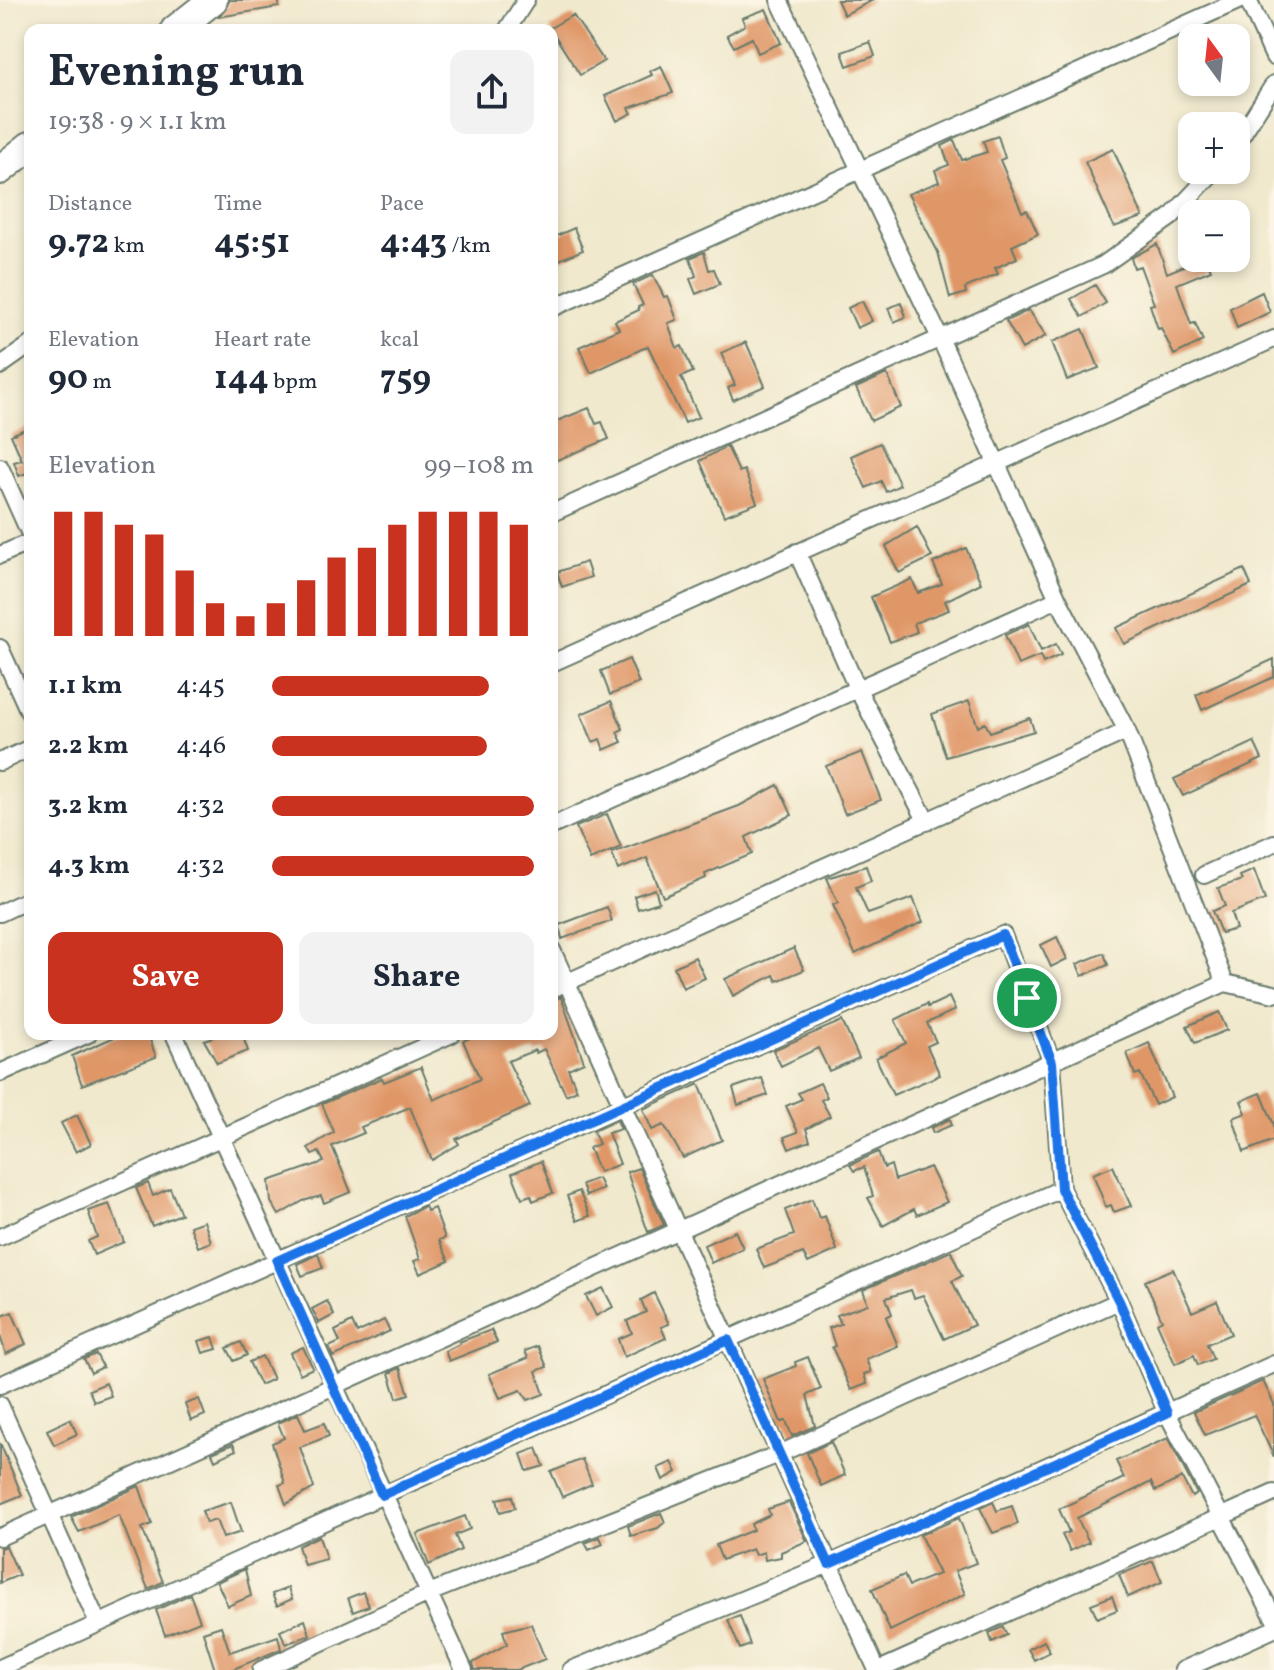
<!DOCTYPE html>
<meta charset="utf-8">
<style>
body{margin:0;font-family:Vollkorn,serif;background:#f2f2f3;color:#1f2937;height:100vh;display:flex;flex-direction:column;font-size:30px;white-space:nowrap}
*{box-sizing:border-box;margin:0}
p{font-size:26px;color:#747a83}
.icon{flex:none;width:44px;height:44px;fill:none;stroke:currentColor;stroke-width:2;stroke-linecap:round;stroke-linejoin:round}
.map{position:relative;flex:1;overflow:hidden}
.drawer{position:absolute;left:24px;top:24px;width:534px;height:1016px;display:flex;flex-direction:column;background:#fff;border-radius:16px;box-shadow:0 4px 12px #0003}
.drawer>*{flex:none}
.needle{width:52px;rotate:345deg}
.tools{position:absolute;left:1178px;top:24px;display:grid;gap:16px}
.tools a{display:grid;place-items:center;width:72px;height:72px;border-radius:16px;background:#fff;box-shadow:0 4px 12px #0003;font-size:40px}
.pin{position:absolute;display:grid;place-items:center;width:68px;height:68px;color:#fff;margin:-34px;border:4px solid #fff;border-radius:50%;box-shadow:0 2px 8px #0007}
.round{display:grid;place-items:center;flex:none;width:84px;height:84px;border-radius:16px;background:#f2f2f3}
.headline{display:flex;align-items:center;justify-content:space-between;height:136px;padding:0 24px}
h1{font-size:44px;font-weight:700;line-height:60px}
.stats{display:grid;grid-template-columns:repeat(3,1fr);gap:12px;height:136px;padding:8px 24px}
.stats div{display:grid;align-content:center}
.stats b{font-size:34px;font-weight:700}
.stats small{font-size:22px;font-weight:400}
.stats p{font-size:22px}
.chart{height:224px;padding:16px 24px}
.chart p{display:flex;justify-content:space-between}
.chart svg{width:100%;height:144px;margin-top:8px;stroke:#c8321e;stroke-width:6}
.action{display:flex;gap:16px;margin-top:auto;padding:16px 24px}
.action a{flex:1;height:92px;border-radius:16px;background:#c8321e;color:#fff;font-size:32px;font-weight:700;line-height:92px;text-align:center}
.action a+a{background:#f2f2f3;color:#1f2937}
ul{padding:0 24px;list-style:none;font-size:26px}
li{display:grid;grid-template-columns:128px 96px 1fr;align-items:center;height:60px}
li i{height:20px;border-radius:10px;background:#c8321e}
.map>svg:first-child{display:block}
</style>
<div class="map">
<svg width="1274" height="1670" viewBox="0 0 1274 1670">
<rect width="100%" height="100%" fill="#fcf5e5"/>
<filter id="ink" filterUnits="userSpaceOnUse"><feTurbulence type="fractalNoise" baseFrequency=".0125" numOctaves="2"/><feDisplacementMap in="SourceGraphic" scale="16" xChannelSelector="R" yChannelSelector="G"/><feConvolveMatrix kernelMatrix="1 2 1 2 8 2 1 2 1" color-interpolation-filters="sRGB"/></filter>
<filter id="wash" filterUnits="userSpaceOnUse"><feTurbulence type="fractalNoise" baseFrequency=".006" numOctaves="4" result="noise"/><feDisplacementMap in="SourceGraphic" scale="32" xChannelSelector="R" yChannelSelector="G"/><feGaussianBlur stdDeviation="1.8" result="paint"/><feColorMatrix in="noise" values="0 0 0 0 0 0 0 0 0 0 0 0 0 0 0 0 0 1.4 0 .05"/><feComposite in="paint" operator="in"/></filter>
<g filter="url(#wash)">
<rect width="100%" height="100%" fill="#f0e9cd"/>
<g id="blocks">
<path fill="#e09767" d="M230,0H279V7L219,17Z
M837,0H873L844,15Z
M766,9L781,43L758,53L752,38L734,47L727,35L745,25L742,18Z
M573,15L604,61L580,75L550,28Z
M870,42L875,56L847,66L842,52Z
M661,66L673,93L629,108L632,113L617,121L605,96L652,75L650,71Z
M998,136L1005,158L1000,160L1022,212L1027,210L1038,234L1012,246L1017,258L995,268L998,274L965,288L966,293L950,298L938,252L908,194L939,182L935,170L949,165L942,146L954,140L962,160L987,152L983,141Z
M1113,149L1143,217L1114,227L1085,162Z
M574,228L583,250L552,263V238Z
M1157,244L1167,273L1191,263L1189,258H1206L1211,270L1177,284L1191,324L1195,323L1203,341L1174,355L1161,328L1158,329L1150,305L1154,304L1140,266L1134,268L1131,258Z
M704,252L709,270L714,269L720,284L696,294L690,279L696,276L690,258Z
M653,275L664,297L668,296L677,320L668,323L677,348L682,346L693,372L681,377L699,417L685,423L648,346L591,373L579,347L619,329L615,321L639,310L638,307L643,305L633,284Z
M1095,285L1106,303L1082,317L1071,299Z
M1262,292L1270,312L1237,328L1230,308Z
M862,301L872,321L857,328L848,308Z
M901,303L906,317L894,322L888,308Z
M1029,310L1046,336L1022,349L1006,321Z
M1083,329L1099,368L1067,380L1052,342Z
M746,342L765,386L733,400L728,388L735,385L721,353Z
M887,374L901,407L871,421L856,388Z
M589,408L596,424L602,422L609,439L552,462V423Z
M30,427V479L27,473L19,476L14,462L22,460L11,435Z
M880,443L900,485L886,492L881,481L866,488L851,456Z
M727,446L739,472L744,470L757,503L724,516L700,461Z
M917,527L932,557L899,573L886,546Z
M966,548L981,583L945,601L949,610L914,623L917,632L890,642L871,597L912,579L918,593L942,584L933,563Z
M586,562L591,577L562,587L557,572Z
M1244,569L1251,585L1124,644L1116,628Z
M1029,624L1041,651L1056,644L1061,655L1043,663L1040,656L1018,665L1005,635Z
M629,659L639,683L610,695L601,671Z
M1274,659V677L1202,710L1196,695Z
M611,701L623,729L617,732L622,742L604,750L600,739L593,742L581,714Z
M969,701L978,727L985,723L990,732L1030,718L1034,731L946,757L932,714Z
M1254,742L1262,759L1183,796L1174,779Z
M862,752L881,800L845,814L826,766Z
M778,785L792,815L746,837L752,854L705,874L706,878L663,897L647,858L618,870L612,853L739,806Z
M607,814L621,847L590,860L576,827Z
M866,866L871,881L856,887L868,914L913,898L923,922L855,954L833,905L838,903L827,878Z
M1254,870L1265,900L1231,913L1236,929L1221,933L1212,911L1225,906L1218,888L1242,880L1240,876Z
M655,889L659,902L638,909L634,896Z
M607,907L612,921L562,939L559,925Z
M1057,937L1067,959L1051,967L1041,945Z
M794,948L804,970L777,981L774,975L733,996L725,979Z
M1104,953L1108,965L1082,976L1077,964Z
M695,957L705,978L683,988L674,967Z
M561,997L584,1062L568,1069L577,1090L566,1095L544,1049L536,1053L535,1050L508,1061L530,1106L456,1139L459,1144L432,1160L410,1107L361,1127L364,1133L332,1146L351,1192L324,1203L321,1196L303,1201L279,1215L271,1202L269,1181L324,1162L319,1152L312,1155L308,1148L334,1132L322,1104L382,1078L384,1082L421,1067L434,1100L480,1079L463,1041L478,1034H552V1000Z
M949,997L955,1010L927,1023L936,1042L927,1046L940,1075L893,1095L876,1058L906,1043L895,1020L927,1004L928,1007Z
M1219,1012L1227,1030L1195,1043L1187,1026Z
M842,1021L859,1058L829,1071L818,1048L781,1066L773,1050Z
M121,1034H148L156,1057L82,1085L72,1056Z
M222,1034H242L248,1051L217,1063L204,1040Z
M1149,1043L1172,1097L1155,1105L1140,1073L1135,1075L1127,1053Z
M762,1078L768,1095L738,1105L733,1088Z
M820,1083L827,1097L821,1100L830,1116L806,1129L810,1141L789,1149L784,1137L798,1132L786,1106L802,1099L798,1093Z
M699,1084L722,1140L683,1158L664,1125L652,1130L643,1109Z
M1261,1093L1274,1125V1140L1244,1152L1233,1118L1246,1113L1241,1101Z
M77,1115L91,1144L76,1152L61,1123Z
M950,1119L952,1125L933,1133L931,1128Z
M617,1120L621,1129L608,1133L620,1164L599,1172L589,1148L599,1144L593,1131Z
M878,1152L884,1168L891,1165L895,1180L930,1167L947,1202L917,1215L914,1209L883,1226L868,1198L873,1196L864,1167L854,1171L850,1165Z
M541,1161L553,1193L533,1201L531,1195L522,1198L512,1173Z
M1113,1166L1131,1206L1114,1212L1111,1205L1106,1207L1093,1174Z
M639,1168L664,1225L648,1232L627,1172Z
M598,1178L603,1189L586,1196L582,1184Z
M148,1183L153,1196L170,1188L181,1214L152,1226L136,1188Z
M579,1191L590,1216L577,1221L567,1196Z
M812,1199L819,1218L825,1216L837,1250L808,1263L803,1253L764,1268L756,1249L794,1235L785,1210Z
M109,1204L124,1242L94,1255L88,1241L97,1237L88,1211Z
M425,1206L427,1211L434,1208L445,1238L439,1240L449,1261L420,1274L414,1261L420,1259L405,1216Z
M204,1221L211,1242L198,1247L190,1226Z
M735,1231L743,1248L711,1263L704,1245Z
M951,1251L962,1276L952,1281L974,1325L944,1339L923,1295L914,1298L911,1290L886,1298L892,1314L886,1317L898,1346L866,1359L871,1372L864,1374L867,1384L851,1390L832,1347L835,1346L829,1328L841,1324L837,1315L868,1304L863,1290Z
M318,1254L323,1268L302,1276L297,1264Z
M1173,1269L1192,1312L1217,1301L1231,1334L1207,1344L1213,1359L1198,1365L1194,1355L1175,1364L1157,1323L1162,1320L1145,1281Z
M603,1288L613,1307L596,1316L586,1296Z
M654,1293L669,1324L661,1327L666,1338L624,1357L618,1339L632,1333L627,1321L646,1312L641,1300Z
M327,1301L334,1315L319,1323L312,1309Z
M12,1312L26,1344L6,1354L0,1336V1317Z
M384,1320L390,1331L333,1357L329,1347L340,1342L335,1331L352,1322L357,1333Z
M491,1330L497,1342L449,1361L445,1351L460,1344L459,1342Z
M213,1337L217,1349L203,1353L199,1341Z
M241,1342L247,1355L234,1361L227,1348Z
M538,1346L547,1367L536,1371L544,1394L528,1400L521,1390L500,1398L489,1374L528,1358L525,1351Z
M303,1347L313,1368L300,1374L290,1353Z
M96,1354L103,1367L91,1373L84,1359Z
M262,1356L273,1379L260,1385L249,1362Z
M808,1357L821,1389L807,1395L815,1426L792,1436L786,1421L781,1422L763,1379L796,1366L795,1362Z
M400,1368L409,1394L397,1398L389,1373Z
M1263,1381L1274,1404V1457L1254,1415L1205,1435L1194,1412Z
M106,1383L111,1396L94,1402L89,1390Z
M199,1399L205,1415L191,1421L185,1404Z
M298,1414L305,1430L324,1423L329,1436L300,1447L314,1488L286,1504L279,1485L285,1483L272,1443L284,1438L278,1423Z
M70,1419L77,1434L54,1445L47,1430Z
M1168,1438L1197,1494L1192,1497L1182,1478L1155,1491L1151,1482L1077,1518L1089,1542L1070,1551L1062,1535L1069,1532L1059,1509L1124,1478L1116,1461Z
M831,1442L845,1475L821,1486L807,1453Z
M0,1443L22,1495L0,1504Z
M233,1444L236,1450L215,1460L212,1453Z
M537,1448L544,1466L527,1471L521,1454Z
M582,1459L592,1484L562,1497L551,1472Z
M672,1462L677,1472L663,1480L658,1468Z
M139,1486L152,1524L142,1528L163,1582L148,1589L119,1515L79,1532L71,1517Z
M512,1496L515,1508L500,1512L497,1499Z
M231,1502L241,1532L223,1538L216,1520L206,1523L202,1511Z
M789,1502L807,1541L781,1552V1557L765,1560L764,1552L755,1555L752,1549L722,1560L716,1545L753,1530L751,1524L770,1515L768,1509Z
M993,1502L997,1511L1012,1506L1018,1524L993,1533L980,1508Z
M661,1513L665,1522L658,1528L631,1536L628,1526Z
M465,1516L470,1529L455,1535L461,1550L429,1565L417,1534Z
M959,1518L976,1563L955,1571L965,1594L890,1631L872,1589L904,1575L909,1586L939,1574L920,1535Z
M319,1536L326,1559L304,1565L298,1546Z
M600,1537L603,1544L589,1550L585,1543Z
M6,1546L19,1575L0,1583V1548Z
M1153,1561L1162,1582L1128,1597L1119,1575Z
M245,1569L251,1596L228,1606L217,1582Z
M288,1588L292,1599L277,1606L272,1594Z
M363,1592L369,1606L353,1612L348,1598Z
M190,1594L200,1621L165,1635L156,1610Z
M1112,1596L1117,1610L1097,1618L1091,1604Z
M740,1616L750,1645L740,1649L728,1620Z
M305,1620L310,1635L286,1644L280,1631Z
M531,1624L545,1659L517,1670H475L473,1663L507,1644L503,1631Z
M221,1626L230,1652L278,1636L281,1649L231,1670H215L203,1632Z
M1003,1627L1007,1635L992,1642L989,1633Z
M1044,1641L1050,1652L1034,1660L1028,1649Z"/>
</g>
</g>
<g filter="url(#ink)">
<use href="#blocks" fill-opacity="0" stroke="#68796a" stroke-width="2"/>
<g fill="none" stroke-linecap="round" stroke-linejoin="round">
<defs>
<path id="minor" d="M779,0L940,338L1058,599L1127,731L1225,983
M1248,0L1274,57
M507,30L526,0
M1236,144L1274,84
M552,308L1240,0
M0,366L30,345
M0,467L30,534
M552,513L1103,265L1171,217L1215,170
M797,552L857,688L927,822
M0,555L30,542
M0,648L30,714
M552,663L1274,339
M0,762L30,748
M552,826L1058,599
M1204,875L1274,843
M0,913L30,899
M552,950L877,1670
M552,989L1127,731
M174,1034L464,1670
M0,1073L88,1034
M0,1237L452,1034
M0,1385L1003,935L1052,1062L1061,1189L1119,1301L1167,1413L1274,1618
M0,1405L98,1623
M0,1537L1225,983L1274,994
M0,1668L1061,1189
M261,1670L429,1593L779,1454L1119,1301
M571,1670L829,1564L1274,1364
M879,1670L1274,1493
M1183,1670L1274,1629"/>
<path id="trunk" d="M175,30L213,0
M0,170L30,146"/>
</defs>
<use href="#minor" stroke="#68796a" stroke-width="20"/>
<use href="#trunk" stroke="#68796a" stroke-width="32"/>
<use href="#minor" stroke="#fff" stroke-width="16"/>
<use href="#trunk" stroke="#fff" stroke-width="28"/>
</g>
</g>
<g fill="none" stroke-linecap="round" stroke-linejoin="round" filter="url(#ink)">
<defs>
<path id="route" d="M1003,935L1052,1062L1061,1189L1119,1301L1167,1413L829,1564L728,1340L382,1495L277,1261Z"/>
</defs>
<use href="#route" stroke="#fff" stroke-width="16"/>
<use href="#route" stroke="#1a73e8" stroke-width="10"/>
</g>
</svg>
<div class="tools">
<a><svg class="needle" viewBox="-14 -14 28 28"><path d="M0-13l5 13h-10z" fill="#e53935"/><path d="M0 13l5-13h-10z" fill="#747a83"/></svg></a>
<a>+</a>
<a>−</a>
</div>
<div class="pin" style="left:1027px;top:998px;background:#1e9e55"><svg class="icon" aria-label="arrive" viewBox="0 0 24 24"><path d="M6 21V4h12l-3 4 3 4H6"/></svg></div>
<section class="drawer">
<div class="headline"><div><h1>Evening run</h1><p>19:38 · 9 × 1.1 km</p></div><a class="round"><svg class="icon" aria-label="share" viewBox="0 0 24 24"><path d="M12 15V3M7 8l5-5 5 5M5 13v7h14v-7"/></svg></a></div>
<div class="stats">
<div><p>Distance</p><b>9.72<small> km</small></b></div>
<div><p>Time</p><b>45:51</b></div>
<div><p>Pace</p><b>4:43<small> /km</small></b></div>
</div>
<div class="stats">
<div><p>Elevation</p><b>90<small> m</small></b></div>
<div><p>Heart rate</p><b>144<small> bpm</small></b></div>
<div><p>kcal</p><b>759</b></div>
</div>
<div class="chart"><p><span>Elevation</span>99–108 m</p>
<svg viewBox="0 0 160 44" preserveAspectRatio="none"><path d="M5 44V6M15 44V6M25 44V10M35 44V13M45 44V24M55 44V34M65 44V38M75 44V34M85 44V27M95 44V20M105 44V17M115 44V10M125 44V6M135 44V6M145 44V6M155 44V10"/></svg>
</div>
<ul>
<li><b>1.1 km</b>4:45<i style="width:83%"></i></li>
<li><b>2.2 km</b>4:46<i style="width:82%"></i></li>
<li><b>3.2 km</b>4:32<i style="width:100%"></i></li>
<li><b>4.3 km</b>4:32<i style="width:100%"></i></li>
</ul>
<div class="action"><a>Save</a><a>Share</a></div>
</section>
</div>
